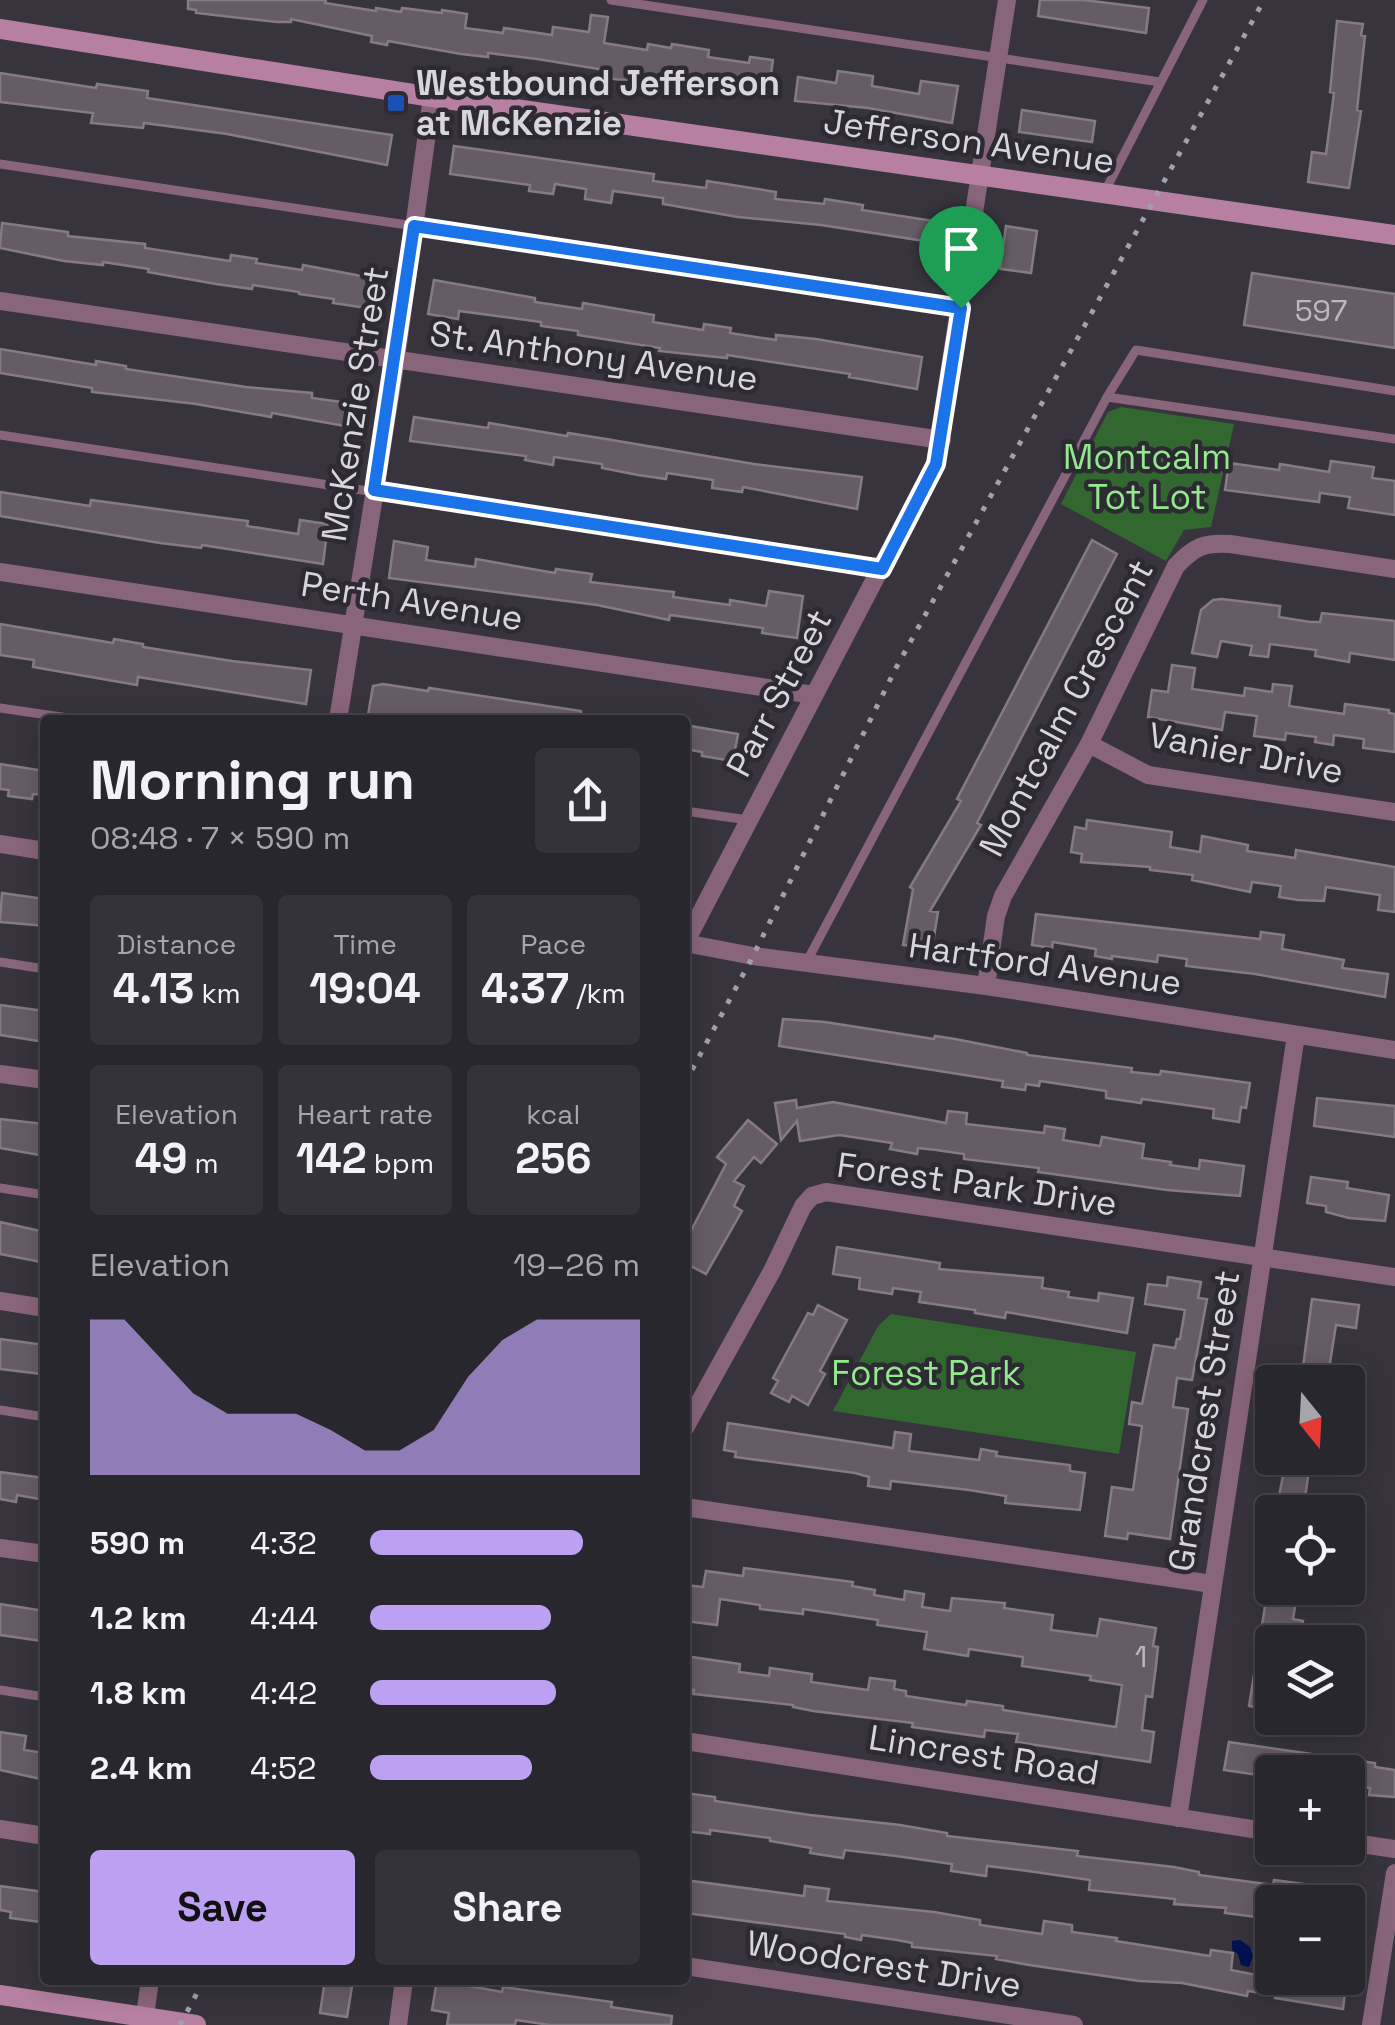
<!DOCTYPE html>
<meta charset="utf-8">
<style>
body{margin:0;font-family:"Space Grotesk",sans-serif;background:#35333a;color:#f1f3f6;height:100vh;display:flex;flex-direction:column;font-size:38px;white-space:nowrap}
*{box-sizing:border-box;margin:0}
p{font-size:32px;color:#a5a5aa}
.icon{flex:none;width:55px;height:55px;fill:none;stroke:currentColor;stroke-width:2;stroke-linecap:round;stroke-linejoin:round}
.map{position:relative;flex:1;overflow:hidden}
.drawer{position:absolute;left:40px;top:715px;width:650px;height:1270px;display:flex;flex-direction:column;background:#29272e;border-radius:10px;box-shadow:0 5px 25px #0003,0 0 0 2px #45444a}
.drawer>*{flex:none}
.needle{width:65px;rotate:162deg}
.controls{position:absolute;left:1255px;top:1365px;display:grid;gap:20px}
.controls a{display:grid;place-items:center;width:110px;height:110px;border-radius:10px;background:#29272e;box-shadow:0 5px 25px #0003,0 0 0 2px #45444a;font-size:50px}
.pin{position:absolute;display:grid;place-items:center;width:85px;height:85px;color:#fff;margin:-102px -42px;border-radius:50% 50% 50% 0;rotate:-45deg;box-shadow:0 0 10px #0007}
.pin .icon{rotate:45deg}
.round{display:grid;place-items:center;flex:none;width:105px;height:105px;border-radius:10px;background:#35333a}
.summary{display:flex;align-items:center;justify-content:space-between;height:170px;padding:0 50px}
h1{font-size:55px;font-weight:700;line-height:75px}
.stats{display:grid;grid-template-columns:repeat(3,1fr);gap:15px;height:170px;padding:10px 50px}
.stats div{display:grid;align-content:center;border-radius:10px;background:#35333a;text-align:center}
.stats b{font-size:42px;font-weight:700}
.stats small{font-size:28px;font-weight:400}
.stats p{font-size:28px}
.chart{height:280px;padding:20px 50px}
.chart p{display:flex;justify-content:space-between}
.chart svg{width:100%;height:180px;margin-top:10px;fill:#bca0f2;opacity:.7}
.action{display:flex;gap:20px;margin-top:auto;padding:20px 50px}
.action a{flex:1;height:115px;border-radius:10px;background:#bca0f2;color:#111;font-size:40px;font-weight:700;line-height:115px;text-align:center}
.action a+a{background:#35333a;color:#f1f3f6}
ul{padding:0 50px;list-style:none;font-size:32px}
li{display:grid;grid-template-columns:160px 120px 1fr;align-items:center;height:75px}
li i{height:25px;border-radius:12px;background:#bca0f2}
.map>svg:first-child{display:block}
</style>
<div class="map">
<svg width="1395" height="2025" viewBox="0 0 1395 2025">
<rect width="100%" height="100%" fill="#37343e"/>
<path fill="#336730" d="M1121,407L1234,424L1211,527L1184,530L1166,561L1061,504L1108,412Z
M891,1314L1136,1352L1119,1454L833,1411L878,1326Z"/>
<path fill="#001153" d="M1240,1940L1250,1947L1253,1956L1249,1967L1241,1965L1238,1954L1232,1950V1941Z"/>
<path fill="#665c65" stroke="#857b84" stroke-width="2.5" d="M188,0H326L325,3L376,11V8L401,12L402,8L442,13V10L467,14L465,28L503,33L504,28L552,35L553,27L589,32L591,15L608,17L604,43L647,50L648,44L671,48L672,44L709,50L708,57L749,63L750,57L773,60L768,95L739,90V94L660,79L659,84L604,78L605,70L537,59L488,53V57L461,54L388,41L387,45L371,42L372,36L291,19V22H277L196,13V10L188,9Z
M1040,0H1084L1149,8L1146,33L1038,16Z
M1337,21L1363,24L1361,35L1365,36L1357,110L1361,111L1349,188L1308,182L1312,152L1326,154L1334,93L1330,92Z
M838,71L873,76L872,86L919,94L921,81L958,86L952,123L868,108L795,101L798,77L836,83Z
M0,73L96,88L97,84L148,91L147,98L392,135L387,165L227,134L144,123L143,128L91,123L93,113L0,102Z
M1022,110L1095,121L1092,142L1019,132Z
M454,146L654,174L653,181L706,188L707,181L776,192L775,199L824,204L825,199L863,205L862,210L934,221L931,242L821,225L738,217L663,204V198L613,191L611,203L585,199L586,189L555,184L553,194L529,191L530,185L450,174Z
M2,223L68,232V236L145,244V248L230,261L231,255L257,259L256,263L302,270L303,265L372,278L367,308L333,303L334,299L299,294V292L253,285L252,289L216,284L148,272L149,269L103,262V265L64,261L0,248Z
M1006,226L1037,231L1031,273L1000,269Z
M1252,273L1395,294V348L1244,325Z
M434,280L535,298V302L582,309L583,303L654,315L653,322L703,330L704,324L731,328L730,333L776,340V335L816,339L922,357L917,389L849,377L850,374L727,355V358L659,351L660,348L578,335V331L541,326V322L459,311L458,319L428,314Z
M0,349L96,365V361L126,366V369L246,387L312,393V398L349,403L345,426L272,413L271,417L196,404L92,392V388L0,373Z
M414,417L488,428L489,423L567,436L568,433L606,439L754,464L862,477L857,509L743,487L742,492L712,488L713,480L667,473L666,479L638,475L602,468V464L554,457L553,465L525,460L526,456L410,441Z
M1331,461L1374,467L1372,478L1395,481V515L1348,508L1350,497L1320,493L1319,502L1225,490L1229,463L1279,470L1280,464L1329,472Z
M0,492L90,506L91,500L216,517L248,521L247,526L298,534L300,520L328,524L323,564L202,545L201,548L160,543L0,516Z
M1092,540L1117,554L977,823L981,825L930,911L938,912L932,949L903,945L913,889L910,887L961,801L957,799Z
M394,541L428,547L426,560L475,567L476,559L555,573L556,569L592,574L590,582L674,592L673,597L730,605V600L766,606L769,591L803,596L797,638L762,633L763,628L670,615L669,620L597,605L389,578Z
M1222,599L1280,606L1279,617L1310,622H1320L1322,613L1395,621V660L1350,653L1349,662L1315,656L1316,650L1270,644L1268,657L1250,655L1252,646L1221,641L1217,657L1192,653L1201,610L1213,600Z
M0,624L113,643L114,639L143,644V647L232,661L311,670L306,704L138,677L137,685L33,667L34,660L0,655Z
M1172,665L1195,668L1192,689L1244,696L1245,688L1272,692L1273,684L1292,686L1289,706L1344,714L1345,704L1389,710V713L1395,714V752L1363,748L1364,739L1334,735L1333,745L1315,742L1316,737L1286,733L1285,740L1254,736L1257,716L1225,712L1222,730L1148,717L1152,690L1168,692Z
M383,684L428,691L429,688L581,711L580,720H432L401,716L400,720L368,715L373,686Z
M685,725L738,734L733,761L702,756V752L685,749Z
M0,764L45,771L43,795L33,794L32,799L8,796L9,790L0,789Z
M1087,820L1172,832L1170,847L1200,852L1202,836L1248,845L1247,851L1295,858L1296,850L1395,867V912L1378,910L1380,895L1326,887L1324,901L1298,900L1279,897L1281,886L1252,882L1250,892L1192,880L1193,875L1150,870V867L1081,862L1082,854L1071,852L1075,827L1086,829Z
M2,893L45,899V926L0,922Z
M1036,914L1260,939L1261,932L1284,935L1282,949L1344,960L1342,968L1388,974L1385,997L1255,974L1186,966L1187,959L1158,955L1157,962L1112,956V959L1095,956L1096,949L1053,942L1052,948L1032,945Z
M0,1005L45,1011V1042L0,1035Z
M783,1019L825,1022L934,1039L935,1036L955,1039L1027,1053V1055L1132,1068L1131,1072L1160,1075L1161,1071L1250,1083L1246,1108L1241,1107L1239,1122L1213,1118L1214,1109L1142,1099L1141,1103L1106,1098V1091L1040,1081L1039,1086L1026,1084L1025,1090L1002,1087L1003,1081L779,1046Z
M1317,1098L1395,1106V1137L1314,1126Z
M796,1100L797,1108L833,1102L946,1123L948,1111L967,1113L966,1124L1044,1133L1045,1126L1065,1129L1063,1140L1100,1146L1102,1137L1144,1144L1142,1158L1171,1162L1170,1165L1199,1169L1200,1160L1244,1166L1240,1196L1167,1190L1038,1172L1039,1168L964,1159V1154L936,1150L918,1148L917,1154L890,1149L892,1143L839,1135L800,1141L797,1121L781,1140L775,1103Z
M0,1119L45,1124V1156L0,1148Z
M748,1120L777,1144L761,1163L754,1157L734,1181L744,1186L734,1206L742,1211L706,1274L685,1263V1242L726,1164L717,1157Z
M1311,1177L1348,1182L1347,1188L1389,1195L1385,1221L1349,1218L1326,1212V1206L1307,1203Z
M0,1222L45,1232V1256L42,1255L41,1262L0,1254Z
M837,1247L940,1263L939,1269L1043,1278L1042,1288L1069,1292L1068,1297L1098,1301L1099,1293L1133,1298L1127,1333L1006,1312L1005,1318L975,1313V1310L919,1302L921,1292L893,1288L892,1294L859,1289L860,1278L833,1274Z
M1168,1277L1201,1282L1198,1298L1207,1299L1192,1380L1177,1378L1173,1407L1188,1409L1170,1539L1128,1533L1127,1539L1105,1536L1112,1487L1133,1490L1142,1426L1129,1424L1132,1402L1142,1404L1154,1345L1175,1348L1177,1339H1180L1185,1310L1145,1304L1148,1284L1167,1286Z
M1312,1299L1359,1305L1356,1328L1336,1325L1327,1382H1301Z
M818,1305L847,1320L820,1371L825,1374L808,1405L792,1396L789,1402L771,1393L778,1381L773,1378L808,1313L813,1315Z
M0,1339L45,1345L42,1374L0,1369Z
M728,1423L893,1448L895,1432L911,1434L909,1451L979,1460L981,1449L997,1452L996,1456L1070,1465V1471L1085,1473L1080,1510L1005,1503L1006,1496L969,1490L891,1481L890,1489L868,1486L869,1477L855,1473L735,1457L736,1452L724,1450Z
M1286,1461L1310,1464L1304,1504L1278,1501Z
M0,1472L45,1478V1500L17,1495L16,1502L0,1499Z
M744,1568L853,1582L852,1586L875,1590L874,1595L904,1600L905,1591L924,1594L922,1607L950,1611L952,1598L1005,1603L1004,1608L1053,1615L1051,1630L1097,1636L1100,1619L1156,1628L1153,1646L1158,1647L1156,1666L1152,1697L1146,1696L1142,1730L1154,1732L1150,1762L1016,1742L1018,1734L985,1730L984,1737L912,1727L913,1723L813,1711L793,1707V1705L693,1694L694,1690L685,1688V1656L740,1664L739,1672L769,1676L770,1668L812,1674L811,1682L868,1690L870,1678L895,1681L894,1689L906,1691V1696L966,1705L967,1701L1003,1706V1710L1116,1727L1122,1685L1090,1680L1091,1676L1022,1666L1023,1657L969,1649L968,1656L924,1649L927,1632L877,1625L878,1620L803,1609V1614L760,1609V1605L720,1599L717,1625L685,1621V1585L703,1587L706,1571L743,1576Z
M1268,1588H1298L1293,1619L1303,1621L1299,1642H1272V1710L1249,1706Z
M0,1604L45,1611L42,1641L0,1635Z
M0,1732L26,1736L24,1750L45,1753V1780L0,1770Z
M1229,1742L1375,1763V1767L1395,1770V1797L1369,1795L1370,1788L1348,1785V1772H1272V1777L1224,1770Z
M685,1793L715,1797V1801L810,1815L900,1825L947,1833V1836L1078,1851L1077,1856L1174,1867L1199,1872V1875L1273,1885L1274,1880L1304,1884L1303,1889L1336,1894L1335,1902H1272V1919L1225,1913L1226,1908L1174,1904L1175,1899L1089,1890L1090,1880L1028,1871L987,1866L986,1876L951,1871L952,1864L896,1856L845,1850L843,1858L810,1853L811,1848L770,1841V1838L710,1830V1834L685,1831Z
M685,1880L804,1896L805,1886L829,1889L827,1901L934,1912L980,1920V1925L1042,1934L1044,1921L1072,1925V1932L1117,1938L1116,1941L1210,1956L1211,1950L1233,1953L1231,1970L1272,1978H1347L1343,2009L1275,1998L1276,1995L1248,1991L1247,1996L1182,1983L1139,1981L1029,1965L996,1959L997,1956L912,1947V1943L897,1940L862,1935L861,1940L845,1937V1934L685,1913Z
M0,1886L45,1892L41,1922L10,1918L11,1912L0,1910Z
M325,1980H353L347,2017L320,2013Z
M437,1980L502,1992L503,1987L612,2002L611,2007L672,2016L671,2025H550L516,2020L515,2025H447L449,2013L432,2010Z"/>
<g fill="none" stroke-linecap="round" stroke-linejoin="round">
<path stroke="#89657b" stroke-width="9" d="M611,0L1160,82
M0,164L961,308
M1104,193L1203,0
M1107,397L1136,350L1395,391
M0,435L882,569
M0,708L82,720
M685,811L748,820
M0,962L45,969
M806,963L1107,397L1395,439
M0,1188L45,1195
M0,1410L45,1417
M0,1690L45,1697"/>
<path stroke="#89657b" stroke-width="18" d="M1007,0L935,464L685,943L753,956L986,986L1395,1050
M0,301L942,440
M0,572L814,695
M338,720L396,359L432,97
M1089,744L1148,775L1395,812
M0,844L45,851
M986,986L996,916L1003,896L1089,744L1176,566C1194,547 1204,542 1230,544L1395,569
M0,1074L45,1080
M0,1301L45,1308
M685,1428L772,1271L803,1206L812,1196L826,1192L1395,1277
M685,1507L1212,1584
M0,1548L45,1554
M685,1741L1272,1832
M1178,1818L1296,1035
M0,1829L45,1836
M1348,1842L1395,1849
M685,1966L1074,2025
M145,2016L150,1980
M398,2025L404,1980
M1371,2025L1395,1873"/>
<path stroke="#b77fa1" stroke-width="20" d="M0,29L432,97L1395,235
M0,1995L196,2025"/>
<path stroke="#a2a0a8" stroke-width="5" stroke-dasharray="5 10" stroke-linecap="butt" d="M685,1083L753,956L896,668L1264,0
M180,2025L204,1980"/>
</g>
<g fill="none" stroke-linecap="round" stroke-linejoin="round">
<defs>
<path id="route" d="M414,226L961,308L936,464L882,569L374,490Z"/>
</defs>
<use href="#route" stroke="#fff" stroke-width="20"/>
<use href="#route" stroke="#1a73e8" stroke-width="12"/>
</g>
<rect fill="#1a4fb4" stroke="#2d2a34" stroke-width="4" x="386" y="93" width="20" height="20" rx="5"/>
<g text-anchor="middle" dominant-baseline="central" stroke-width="9" stroke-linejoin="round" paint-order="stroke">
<g font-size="30" fill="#bcb8bf">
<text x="1321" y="310">597</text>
<text x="1141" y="1656">1</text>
</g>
<g font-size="35" font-weight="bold" fill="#d8d6dd" stroke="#2d2a34" text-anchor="start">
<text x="416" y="83">Westbound Jefferson<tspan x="416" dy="40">at McKenzie</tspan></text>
</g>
<g font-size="35" fill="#d8d6dd" stroke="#2d2a34">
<text transform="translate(969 141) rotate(8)">Jefferson Avenue</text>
<text transform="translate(594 356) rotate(8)">St. Anthony Avenue</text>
<text transform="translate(355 404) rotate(-81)">McKenzie Street</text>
<text transform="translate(412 601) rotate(9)">Perth Avenue</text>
<text transform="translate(779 693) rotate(-62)">Parr Street</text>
<text transform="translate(1066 708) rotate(-62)">Montcalm Crescent</text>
<text transform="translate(1246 753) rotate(11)">Vanier Drive</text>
<text transform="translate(1045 964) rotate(8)">Hartford Avenue</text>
<text transform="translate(977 1184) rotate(8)">Forest Park Drive</text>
<text transform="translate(1204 1421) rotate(-81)">Grandcrest Street</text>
<text transform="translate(984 1755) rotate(9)">Lincrest Road</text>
<text transform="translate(884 1964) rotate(9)">Woodcrest Drive</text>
</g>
<g font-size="35" fill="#93ea8d" stroke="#2d2a34">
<text x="1147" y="457">Montcalm<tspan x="1147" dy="40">Tot Lot</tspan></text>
<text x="926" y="1373">Forest Park</text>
</g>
</g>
</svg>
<div class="controls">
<a><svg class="needle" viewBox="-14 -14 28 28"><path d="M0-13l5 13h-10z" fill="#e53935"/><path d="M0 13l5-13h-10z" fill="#a5a5aa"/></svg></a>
<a><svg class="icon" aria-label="locate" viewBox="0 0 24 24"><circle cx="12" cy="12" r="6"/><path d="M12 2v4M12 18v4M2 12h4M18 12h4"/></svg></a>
<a><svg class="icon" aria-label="layers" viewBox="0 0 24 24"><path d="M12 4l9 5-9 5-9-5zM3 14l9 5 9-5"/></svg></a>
<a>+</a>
<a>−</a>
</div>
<div class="pin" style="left:961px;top:308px;background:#1e9e55"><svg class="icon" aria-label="arrive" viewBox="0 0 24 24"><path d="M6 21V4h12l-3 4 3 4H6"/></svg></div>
<section class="drawer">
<div class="summary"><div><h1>Morning run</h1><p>08:48 · 7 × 590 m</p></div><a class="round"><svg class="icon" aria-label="share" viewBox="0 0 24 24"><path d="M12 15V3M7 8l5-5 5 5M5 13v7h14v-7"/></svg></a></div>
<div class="stats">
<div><p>Distance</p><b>4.13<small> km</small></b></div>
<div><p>Time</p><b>19:04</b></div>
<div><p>Pace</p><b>4:37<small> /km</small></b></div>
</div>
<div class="stats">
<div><p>Elevation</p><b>49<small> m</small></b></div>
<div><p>Heart rate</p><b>142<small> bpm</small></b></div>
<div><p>kcal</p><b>256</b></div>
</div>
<div class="chart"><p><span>Elevation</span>19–26 m</p>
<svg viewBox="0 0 160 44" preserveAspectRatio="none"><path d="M0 44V6L10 6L20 15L30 24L40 29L50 29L60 29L70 33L80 38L90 38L100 33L110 20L120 11L130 6L140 6L150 6L160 6V44z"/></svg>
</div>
<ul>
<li><b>590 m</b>4:32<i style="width:79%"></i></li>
<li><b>1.2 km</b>4:44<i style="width:67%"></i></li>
<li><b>1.8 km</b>4:42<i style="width:69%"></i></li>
<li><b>2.4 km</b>4:52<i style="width:60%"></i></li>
</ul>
<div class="action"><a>Save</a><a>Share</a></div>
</section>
</div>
